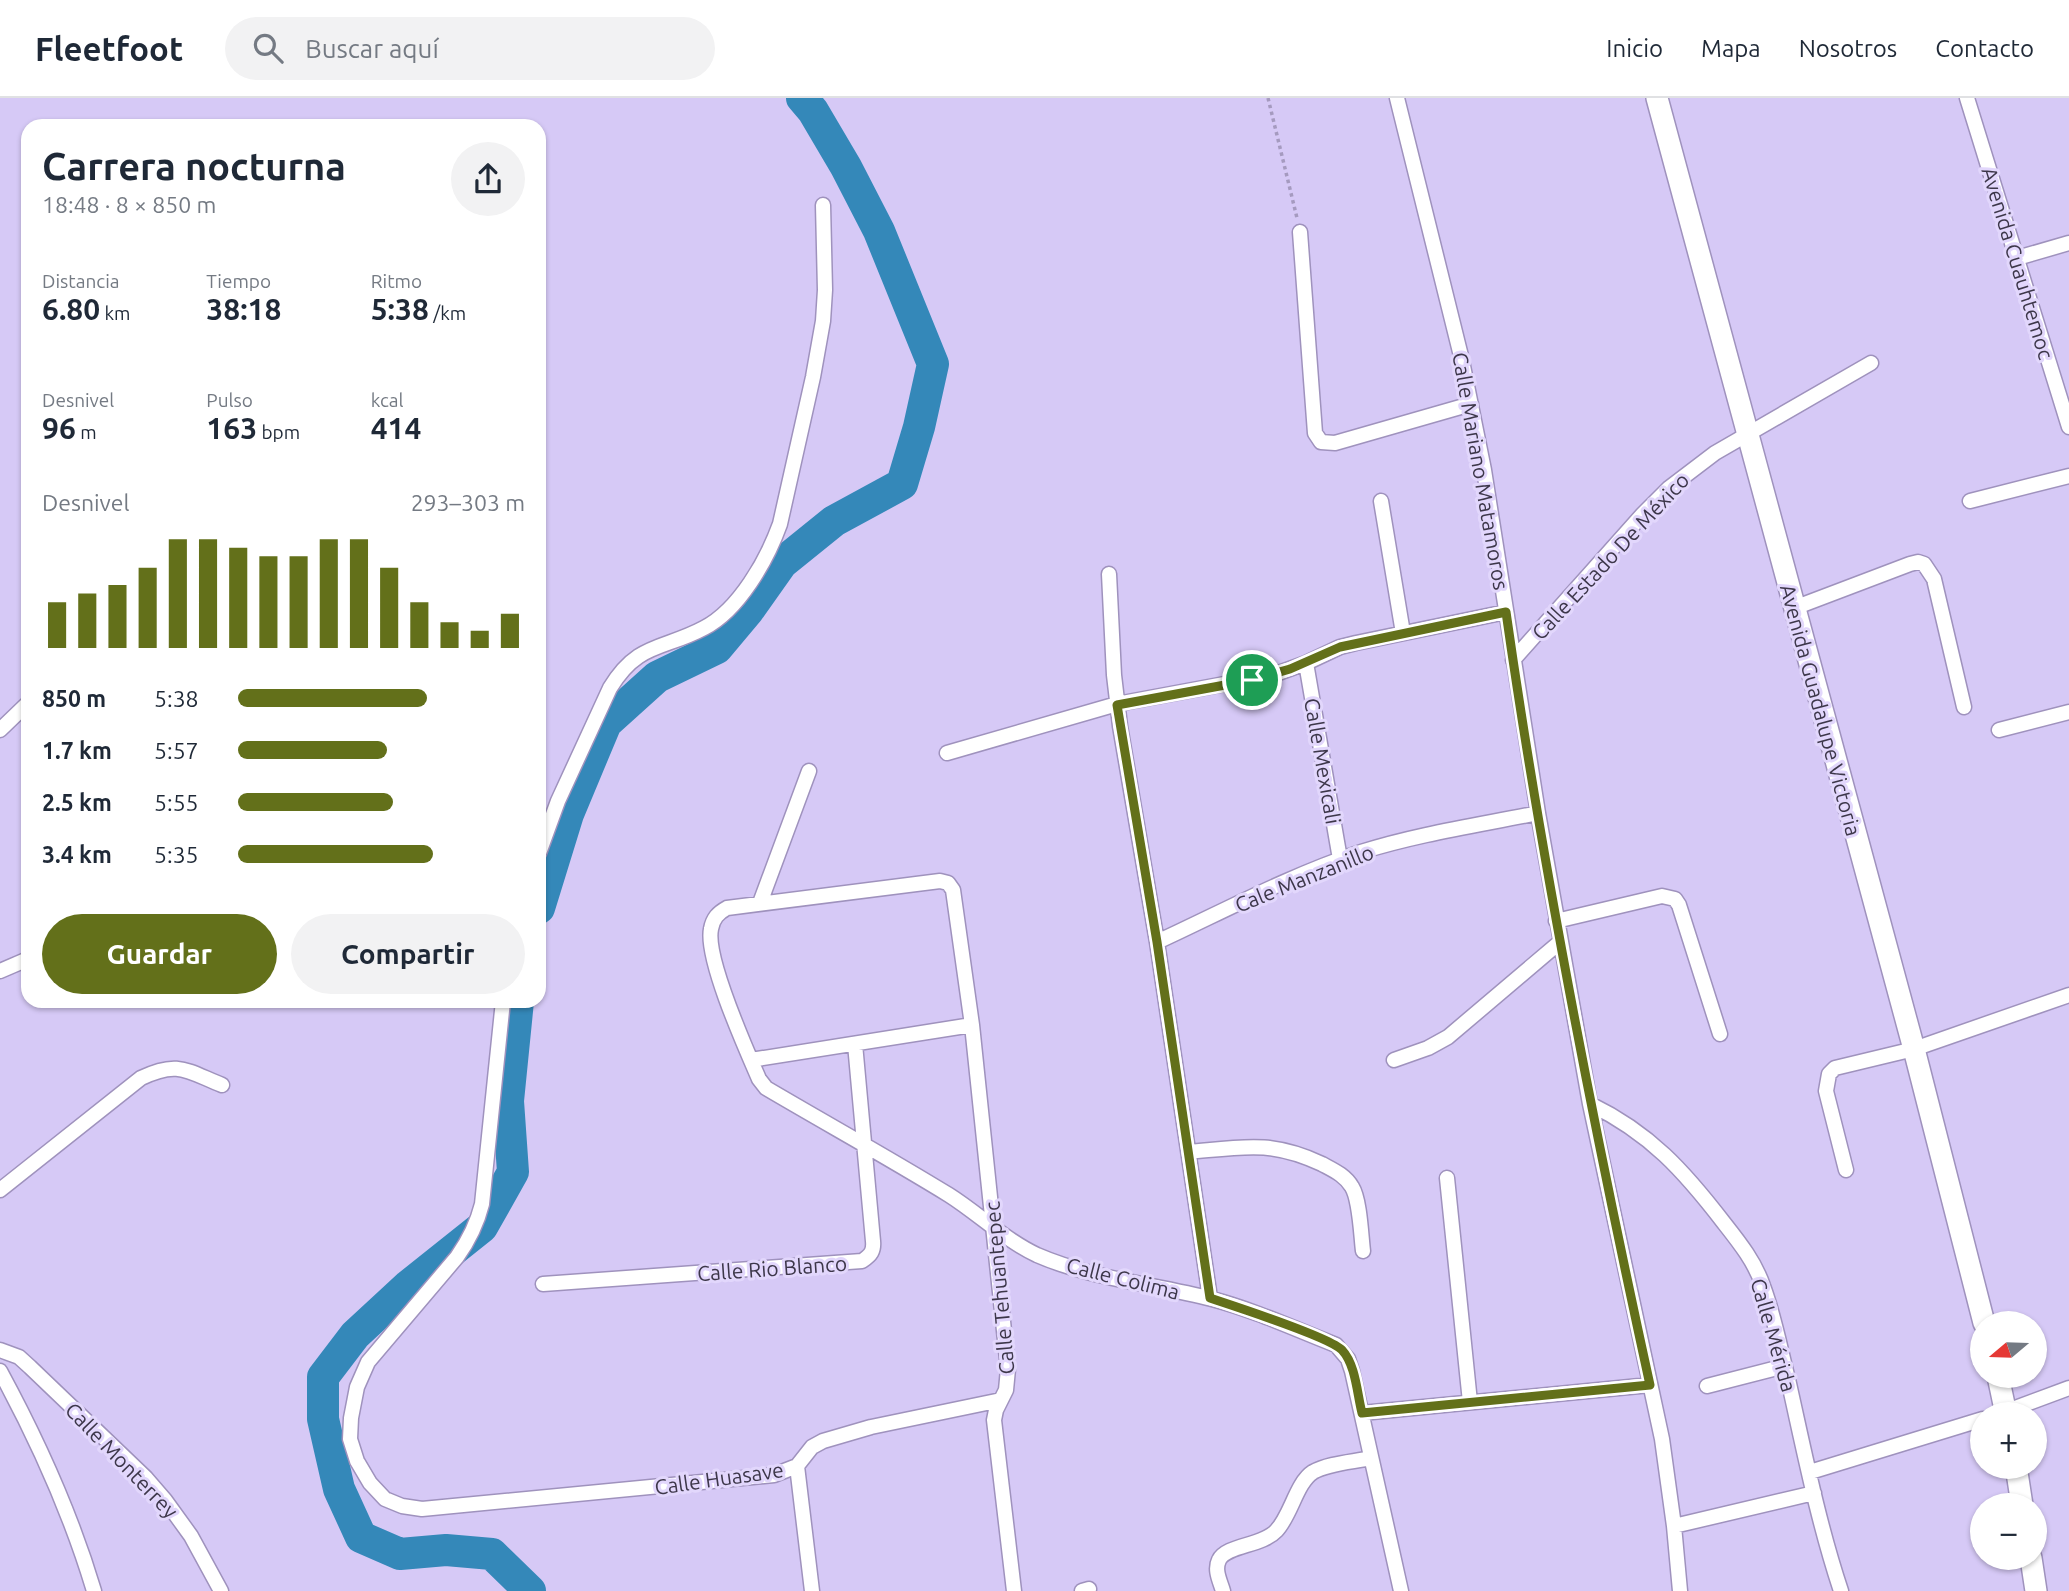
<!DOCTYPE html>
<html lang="es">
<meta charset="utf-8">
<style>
body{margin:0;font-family:Ubuntu,sans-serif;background:#f2f2f3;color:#1f2937;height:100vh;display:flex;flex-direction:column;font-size:26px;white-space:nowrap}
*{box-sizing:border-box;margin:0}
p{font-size:23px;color:#747a83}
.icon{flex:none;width:38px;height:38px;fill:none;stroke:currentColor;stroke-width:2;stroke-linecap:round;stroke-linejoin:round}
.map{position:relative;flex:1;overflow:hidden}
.drawer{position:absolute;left:21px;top:21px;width:525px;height:889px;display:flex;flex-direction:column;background:#fff;border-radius:21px;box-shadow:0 2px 5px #0004}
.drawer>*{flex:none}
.needle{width:46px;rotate:251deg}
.fabs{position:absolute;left:1970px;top:1213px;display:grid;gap:14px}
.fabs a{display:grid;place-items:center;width:77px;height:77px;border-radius:50%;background:#fff;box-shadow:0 2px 5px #0004;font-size:35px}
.pin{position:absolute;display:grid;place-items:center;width:60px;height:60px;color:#fff;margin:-30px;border:4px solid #fff;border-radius:50%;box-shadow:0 2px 7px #0007}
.round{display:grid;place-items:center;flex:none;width:74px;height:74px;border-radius:37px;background:#f2f2f3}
.overview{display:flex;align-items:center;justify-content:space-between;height:119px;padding:0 21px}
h1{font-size:38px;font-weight:700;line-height:52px}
.stats{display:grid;grid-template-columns:repeat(3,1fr);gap:10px;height:119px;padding:7px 21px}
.stats div{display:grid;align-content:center}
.stats b{font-size:30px;font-weight:700}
.stats small{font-size:19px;font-weight:400}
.stats p{font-size:19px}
.chart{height:196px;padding:14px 21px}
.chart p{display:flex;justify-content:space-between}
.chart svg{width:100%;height:126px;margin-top:7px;stroke:#63701a;stroke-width:6}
.primary-button{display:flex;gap:14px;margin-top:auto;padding:14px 21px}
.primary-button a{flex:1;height:80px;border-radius:42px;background:#63701a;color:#fff;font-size:28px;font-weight:700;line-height:80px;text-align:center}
.primary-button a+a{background:#f2f2f3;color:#1f2937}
ul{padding:0 21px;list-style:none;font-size:23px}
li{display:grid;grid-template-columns:112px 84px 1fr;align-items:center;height:52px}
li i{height:18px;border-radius:9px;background:#63701a}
header{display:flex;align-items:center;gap:42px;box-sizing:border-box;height:98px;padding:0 35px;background:#fff;border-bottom:2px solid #e0e1e3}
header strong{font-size:33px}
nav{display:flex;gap:38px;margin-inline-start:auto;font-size:24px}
.search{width:490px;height:63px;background:#f2f2f3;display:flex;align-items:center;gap:18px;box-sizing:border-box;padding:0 24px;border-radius:38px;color:#747a83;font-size:26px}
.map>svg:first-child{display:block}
</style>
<header>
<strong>Fleetfoot</strong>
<div class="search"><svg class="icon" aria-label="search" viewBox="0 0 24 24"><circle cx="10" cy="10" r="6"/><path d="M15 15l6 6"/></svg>Buscar aquí</div>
<nav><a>Inicio</a><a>Mapa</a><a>Nosotros</a><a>Contacto</a></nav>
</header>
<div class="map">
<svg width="2069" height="1493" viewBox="0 0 2069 1493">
<rect width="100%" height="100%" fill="#d6c9f6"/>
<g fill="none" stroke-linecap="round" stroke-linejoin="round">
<path stroke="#3488b9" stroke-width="32" d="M539,810L568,716L606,625L657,579L717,550L748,513L782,465L834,423L902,386L919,329L933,266L879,133L846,69L813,13L802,0
M518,903L508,1003L513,1074L482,1129L408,1188L355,1237L323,1279V1321L339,1391L361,1439L400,1456L446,1452L492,1456L530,1493"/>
<defs>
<path id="minor" d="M1397,0L1461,258L1484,372L1538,715L1590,1006L1662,1341L1674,1428L1680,1493
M1967,0L2069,329
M1300,134L1315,335L1321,344L1335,345L1471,306
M2017,160L2069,145
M1381,403L1403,535
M1970,403L2069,378
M1109,476L1114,577L1120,628L1157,844L1210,1200
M1794,510L1910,466L1918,464L1924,466L1934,481L1964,609
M1513,562L1643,416L1669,390L1715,355L1871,265
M1306,565L1340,761
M0,632L28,605
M1999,632L2069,614
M947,655L1117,606L1273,577L1306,565L1340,549L1356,545L1506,514
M539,755L558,703L610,590C638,544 663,552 704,530C739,512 767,462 780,426L813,279L823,223L825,192L823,107
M760,805L809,673
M1556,823L1662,798L1675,801L1679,807L1720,936
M1157,844C1224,813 1291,777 1361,754C1418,736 1479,727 1538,715
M0,873L28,861
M503,903L482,1106C477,1126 469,1142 457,1159L368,1264L357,1289L351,1320L350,1341L357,1363L370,1385L385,1401L402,1408L422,1411L774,1377L797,1368L812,1349L823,1343L871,1329L1001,1302
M751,962L972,927
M1394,962L1428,950L1448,939L1560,844
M1590,1006C1650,1035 1684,1073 1724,1125C1739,1144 1755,1164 1763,1188C1774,1217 1780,1250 1788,1281C1804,1352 1818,1424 1841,1493
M1189,1054C1243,1049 1271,1042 1322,1066C1333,1072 1345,1077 1352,1089C1360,1102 1361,1137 1363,1153
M1846,1072L1826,993L1829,976L1835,970L1914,951L2069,897
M1447,1080L1470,1304
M0,1092L141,980C178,962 187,973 222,987
M543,1186L862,1163C871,1157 874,1153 873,1143L855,946
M0,1252L19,1259L30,1269L146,1380L165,1402L191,1438L221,1493
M0,1273C38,1343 71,1416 94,1493
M1707,1288L1785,1268
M1362,1315L1650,1287
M1999,1316L2069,1290
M797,1368L812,1493
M1810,1374L1983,1321
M1674,1428L1814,1395
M1014,1493L994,1322L996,1312L1006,1292L1008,1271L972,927L953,792L948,785L940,783L727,810C718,815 713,820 711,831C705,860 746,951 759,981L766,990C827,1026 889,1060 949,1097C979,1116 1005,1142 1037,1157C1092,1181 1154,1186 1212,1201C1254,1212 1295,1231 1336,1247L1348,1261L1352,1273L1401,1493
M1082,1493L1089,1491
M1223,1493C1220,1483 1214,1472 1219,1462C1226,1447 1262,1448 1276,1433C1291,1418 1296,1385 1313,1374C1329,1365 1353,1364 1371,1360"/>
<path id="secondary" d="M1657,0L1914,951L1984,1225
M1998,1278L2006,1316
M2016,1368L2022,1407
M2031,1460L2036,1493"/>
</defs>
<use href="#minor" stroke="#9f92bd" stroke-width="17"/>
<use href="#secondary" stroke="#9f92bd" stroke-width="24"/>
<path stroke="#a59abf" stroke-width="3.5" stroke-dasharray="3.5 3.5" stroke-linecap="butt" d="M1268,0L1297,120"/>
<use href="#minor" stroke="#fff" stroke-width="14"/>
<use href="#secondary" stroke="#fff" stroke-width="21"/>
</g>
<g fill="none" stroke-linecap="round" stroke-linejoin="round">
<defs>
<path id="route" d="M1506,514C1543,774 1594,1031 1650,1287L1362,1315C1357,1296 1356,1267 1342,1252C1330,1239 1231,1207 1210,1200L1157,844L1117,607L1252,582L1290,571L1340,549Z"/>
</defs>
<use href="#route" stroke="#fff" stroke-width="14"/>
<use href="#route" stroke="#63701a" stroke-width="9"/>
</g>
<g text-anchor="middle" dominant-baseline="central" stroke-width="6" stroke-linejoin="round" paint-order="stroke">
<g font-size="21" fill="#3d374a" stroke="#e2d7fc">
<text transform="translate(2018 165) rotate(73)">Avenida Cuauhtemoc</text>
<text transform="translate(1481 373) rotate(80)">Calle Mariano Matamoros</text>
<text transform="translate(1610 458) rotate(-47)">Calle Estado De México</text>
<text transform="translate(1821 612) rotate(75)">Avenida Guadalupe Victoria</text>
<text transform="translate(1323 663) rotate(80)">Calle Mexicali</text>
<text transform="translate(1304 780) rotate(-22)">Cale Manzanillo</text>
<text transform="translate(772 1170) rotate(-4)">Calle Rio Blanco</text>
<text transform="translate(1123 1180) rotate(14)">Calle Colima</text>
<text transform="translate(999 1190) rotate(-95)">Calle Tehuantepec</text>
<text transform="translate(1774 1237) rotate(74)">Calle Mérida</text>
<text transform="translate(122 1362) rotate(46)">Calle Monterrey</text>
<text transform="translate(719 1380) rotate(-8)">Calle Huasave</text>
</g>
</g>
</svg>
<div class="fabs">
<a><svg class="needle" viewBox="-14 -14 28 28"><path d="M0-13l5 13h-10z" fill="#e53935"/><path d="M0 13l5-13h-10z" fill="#747a83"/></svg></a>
<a>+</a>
<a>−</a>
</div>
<div class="pin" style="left:1252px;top:582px;background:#1e9e55"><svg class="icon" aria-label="arrive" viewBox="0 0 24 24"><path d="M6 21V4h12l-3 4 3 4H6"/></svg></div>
<section class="drawer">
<div class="overview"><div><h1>Carrera nocturna</h1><p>18:48 · 8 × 850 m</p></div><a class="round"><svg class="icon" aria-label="share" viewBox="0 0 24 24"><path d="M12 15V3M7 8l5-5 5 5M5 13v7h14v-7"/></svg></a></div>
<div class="stats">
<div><p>Distancia</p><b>6.80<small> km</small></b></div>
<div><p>Tiempo</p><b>38:18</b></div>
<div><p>Ritmo</p><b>5:38<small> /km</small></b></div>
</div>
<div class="stats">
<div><p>Desnivel</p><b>96<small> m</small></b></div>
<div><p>Pulso</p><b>163<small> bpm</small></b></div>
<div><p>kcal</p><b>414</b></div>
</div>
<div class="chart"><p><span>Desnivel</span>293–303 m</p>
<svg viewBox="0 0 160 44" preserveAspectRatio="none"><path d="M5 44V28M15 44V25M25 44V22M35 44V16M45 44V6M55 44V6M65 44V9M75 44V12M85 44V12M95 44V6M105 44V6M115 44V16M125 44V28M135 44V35M145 44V38M155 44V32"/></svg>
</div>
<ul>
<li><b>850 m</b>5:38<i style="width:66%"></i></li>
<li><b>1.7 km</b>5:57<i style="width:52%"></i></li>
<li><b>2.5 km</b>5:55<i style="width:54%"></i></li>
<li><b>3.4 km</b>5:35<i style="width:68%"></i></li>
</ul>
<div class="primary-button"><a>Guardar</a><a>Compartir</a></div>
</section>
</div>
